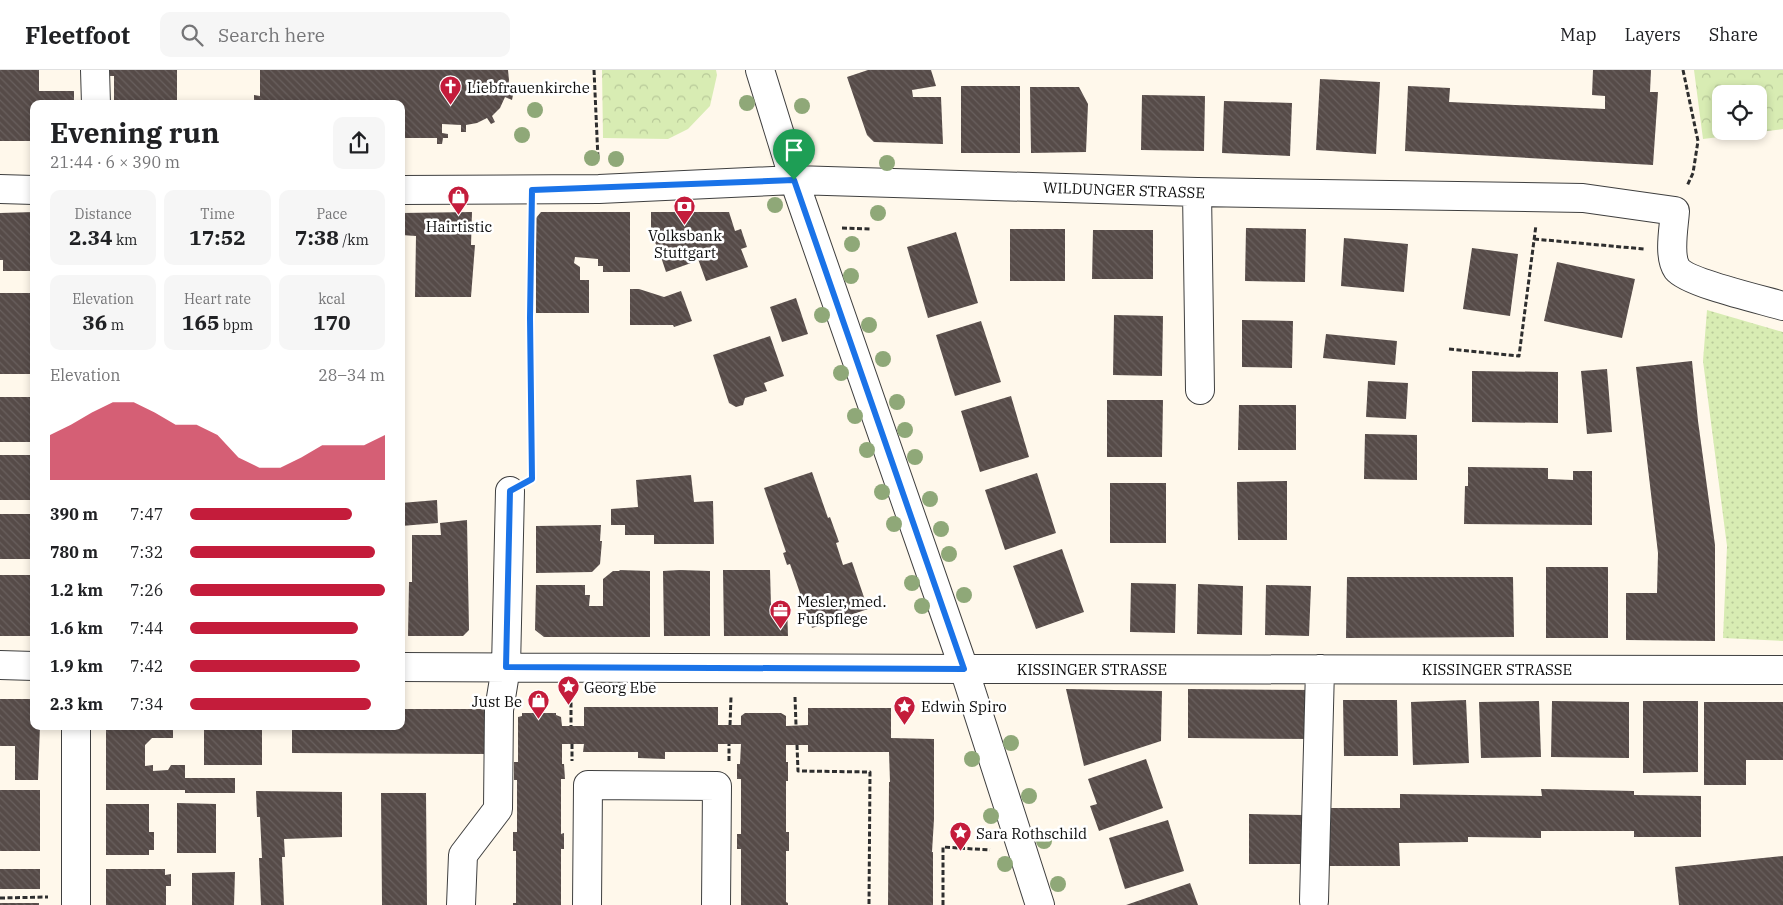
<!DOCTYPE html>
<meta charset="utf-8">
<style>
body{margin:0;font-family:"IBM Plex Serif",serif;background:#f6f6f6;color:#202124;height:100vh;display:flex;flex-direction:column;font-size:19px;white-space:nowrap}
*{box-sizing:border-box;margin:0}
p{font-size:16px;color:#757577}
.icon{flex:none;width:28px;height:28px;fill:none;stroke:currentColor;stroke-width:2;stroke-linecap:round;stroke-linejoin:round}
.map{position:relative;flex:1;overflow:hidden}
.drawer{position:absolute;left:30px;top:30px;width:375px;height:630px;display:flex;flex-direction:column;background:#fff;border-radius:10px;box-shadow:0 2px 8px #0003}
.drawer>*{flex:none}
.buttons{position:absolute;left:1712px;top:15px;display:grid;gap:10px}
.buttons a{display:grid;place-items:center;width:55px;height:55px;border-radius:10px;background:#fff;box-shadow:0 2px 8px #0003;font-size:25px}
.pin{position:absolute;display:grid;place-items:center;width:42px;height:42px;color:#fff;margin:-51px -21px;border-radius:50% 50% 50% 0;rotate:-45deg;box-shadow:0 0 5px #0007}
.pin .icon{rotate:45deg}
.round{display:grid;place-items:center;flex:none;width:52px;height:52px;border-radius:10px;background:#f6f6f6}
.summary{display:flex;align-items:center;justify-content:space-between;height:85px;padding:0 20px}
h1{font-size:28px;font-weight:700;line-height:38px}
.stats{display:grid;grid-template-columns:repeat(3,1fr);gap:8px;height:85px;padding:5px 20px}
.stats div{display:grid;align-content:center;border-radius:10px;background:#f6f6f6;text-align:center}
.stats b{font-size:21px;font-weight:700}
.stats small{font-size:14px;font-weight:400}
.stats p{font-size:14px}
.chart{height:140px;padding:10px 20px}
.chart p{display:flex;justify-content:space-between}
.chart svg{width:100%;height:90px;margin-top:5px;fill:#c41c3b;opacity:.7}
ul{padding:0 20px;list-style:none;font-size:16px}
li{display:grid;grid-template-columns:80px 60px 1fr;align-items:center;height:38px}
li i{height:12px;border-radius:6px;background:#c41c3b}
header{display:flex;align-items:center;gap:30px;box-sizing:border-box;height:70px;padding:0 25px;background:#fff;border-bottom:1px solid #e0e0e0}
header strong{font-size:24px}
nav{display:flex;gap:28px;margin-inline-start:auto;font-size:18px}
.search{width:350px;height:45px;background:#f6f6f6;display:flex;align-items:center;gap:12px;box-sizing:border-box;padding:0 18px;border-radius:10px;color:#757577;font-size:19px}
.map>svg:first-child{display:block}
</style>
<header>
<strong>Fleetfoot</strong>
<div class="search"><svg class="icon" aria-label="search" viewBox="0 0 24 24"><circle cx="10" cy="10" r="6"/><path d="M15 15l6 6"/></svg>Search here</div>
<nav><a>Map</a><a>Layers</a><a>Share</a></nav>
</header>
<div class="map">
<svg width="1783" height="835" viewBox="0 0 1783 835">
<defs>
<pattern id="grass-dots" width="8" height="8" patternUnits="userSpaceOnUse" patternTransform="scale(1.25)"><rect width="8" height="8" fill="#d8ecb3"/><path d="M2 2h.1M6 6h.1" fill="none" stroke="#b8c999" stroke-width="1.8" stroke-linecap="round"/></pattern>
<pattern id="park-crowns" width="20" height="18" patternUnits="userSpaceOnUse" patternTransform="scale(1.25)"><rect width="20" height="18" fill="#d8ecb3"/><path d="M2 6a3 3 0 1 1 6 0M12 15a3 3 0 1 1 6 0" fill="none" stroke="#b8c999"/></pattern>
<pattern id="building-back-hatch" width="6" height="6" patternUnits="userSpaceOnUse" patternTransform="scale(1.25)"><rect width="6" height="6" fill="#564b48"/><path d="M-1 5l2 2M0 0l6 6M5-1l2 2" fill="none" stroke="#69605e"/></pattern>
</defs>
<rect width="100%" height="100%" fill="#fff8eb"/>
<path fill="url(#grass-dots)" d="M1707,240L1783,262V571L1723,568L1727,476L1703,291Z"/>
<path fill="url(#park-crowns)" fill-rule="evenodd" d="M602,0H716L717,5L710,36L688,59L668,69L603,68Z
M1694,0H1783V59L1703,69ZM1721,24H1759V61H1721Z"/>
<path fill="url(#building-back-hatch)" d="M0,0H39V21H74V34H34V71H0Z
M107,0H177V34H114V6H107Z
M260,0H508L509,10L507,23L513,25L512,30L505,27L500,38L492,46L495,52L491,54L487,48L477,53L466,55V62H461V55L442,54V63L448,64V68H443L442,74H437V68H405V73L401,74V34H260V31H254V25L260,26Z
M868,0H931L936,16L912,20L913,27H941L943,74L874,72L867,65L847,7Z
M1593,0H1651L1650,22H1658L1653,95L1405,81L1408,16L1450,18L1449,32L1605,39V26L1592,25Z
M1320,9L1380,12L1376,84L1316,80Z
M961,16H1020V83H961Z
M1030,17H1079L1088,34L1086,82L1031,83Z
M1142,25L1205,26L1204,81L1141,80Z
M1224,31L1292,33L1290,86L1222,83Z
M34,142V201H3V190H0V143Z
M472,142L471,175H475L471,227H415L416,166L401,165V143Z
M541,142H630V202H603V196H598V189L575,187L574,193L580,197V210H589V243H536V148Z
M651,142H729L735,161L741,159L747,177L741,179L748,197L706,211L698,189L690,190L691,193L666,202L658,178L651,165Z
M1246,158L1306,159L1305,212L1245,211Z
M1010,159H1065V211H1010Z
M1093,160H1153V209H1092Z
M956,162L978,233L928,248L907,177Z
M1344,168L1408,174L1404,222L1341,216Z
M1472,178L1518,184L1510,246L1463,239Z
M1557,192L1635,209L1622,268L1544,251Z
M630,219H639L664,227L681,221L692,251L674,257L673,255H630Z
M0,223H34V304H0Z
M796,228L808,264L782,272L770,237Z
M1114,245L1163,246L1162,306L1113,305Z
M1242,250L1293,251L1292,298L1242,297Z
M981,251L1001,312L955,326L936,265Z
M1326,264L1397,271L1395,295L1323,288Z
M770,266L784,306L764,313L767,321L745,328L743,335L736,337L729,333L713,285Z
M1692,291L1698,351L1715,475V571L1626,570V523H1657L1658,483L1636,297Z
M1607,299L1612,362L1587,364L1581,301Z
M1472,301L1558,302V353L1472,352Z
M1368,311L1408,313L1406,349L1366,347Z
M1011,326L1029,387L980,402L961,341Z
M0,327H34V372H0Z
M1107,330H1163L1162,387H1107Z
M1239,335H1296V380H1238Z
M1365,364L1417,365V410L1364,409Z
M0,385H34V430H0Z
M1468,397L1548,398V409L1573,410V401H1592V455L1464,454L1465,416H1468Z
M812,402L828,448L830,447L839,472L836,473L843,495L852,492L868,539L812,558L790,494L787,495L783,483L786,482L764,418Z
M1037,403L1056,463L1005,480L985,420Z
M691,405L694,432L713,431L714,474H654V465H625V455H611V439L638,437L636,410Z
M1287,411V470H1238L1237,412Z
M1110,413H1166V473H1110Z
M437,430L438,453L401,456V433Z
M0,444H34V489H0Z
M467,450L469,560L463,566H408L409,512H412V465H441L440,453Z
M601,455L600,471H602L600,494L592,502L536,503V456Z
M1062,479L1084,542L1036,559L1013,496Z
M1546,497H1608V568H1546Z
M619,500L650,501V567H544L535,560L536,515H585V525H590L589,536H603V509L613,501H620Z
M680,500L710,501V566H664L663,501Z
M723,500H770L771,537H787L788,566H724Z
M0,505H34V566H0Z
M1347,507H1513L1514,567L1346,568Z
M1131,513L1176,514L1175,563L1130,562Z
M1198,514L1243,516L1242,565L1197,564Z
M1266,515L1311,516L1309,566L1265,565Z
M1066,619L1162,621L1161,671L1084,696Z
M1188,619L1315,620V669L1188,668Z
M0,629H34V656H40L38,710H15V676H0Z
M1343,630H1397L1398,686H1344Z
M1466,630L1469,693L1413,695L1411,632Z
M1539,631L1541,687L1481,688L1479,632Z
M1552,631L1629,632V688L1551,687Z
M1643,631H1698V702L1643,703Z
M1704,632H1783V690H1746V715H1704Z
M584,637H718V655H741V646L745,643H781L786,646V656L808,655V638H891V668L934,669V749L932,782H933V835H888L889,712H890L889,682H808V675H786V692H788V711H786V762H789V781H786V832L788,833V835H741V779H737V764H741V709H737V694H740L741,674H718V682H665V689L638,688V682H583L584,674H562V694H564L565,709H561V764L564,763V779H561V835H513V833H516V781H513V762H517V710H514V692H518V647L522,646V643H556V645L561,647L562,656H584Z
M401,639H485V684L292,683V656H401Z
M106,656H173V668H152L145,675V696L153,695V701L168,700L171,695H185V708H235V723H185V720H106Z
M204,656H262V695H204Z
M1146,689L1163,738L1099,761L1090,736L1097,734L1088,709Z
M1541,719L1634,721V725L1701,726V767H1634V761H1541V768L1468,767V772L1399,773L1400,796H1324V738H1400V724L1542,726Z
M0,720H40V781H0Z
M256,721L342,722V767L284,769L285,787H282L284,835H261L259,788H262L260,747H257Z
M381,723H426L427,835H382Z
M177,733L216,734V783H177Z
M106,734H149V762H154V780H149V785H106Z
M1249,744L1304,745L1310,794H1249Z
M1168,750L1184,801L1125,819L1109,768Z
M1783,786V835H1679L1675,797Z
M0,799H40V819H0Z
M106,799H165V805L171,804V816H166V835H106Z
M235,802L234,835H192V803Z
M1190,813L1198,835H1126Z
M0,833H39V835H0Z"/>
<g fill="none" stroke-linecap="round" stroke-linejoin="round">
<defs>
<path id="minor" d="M95,0L96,34
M760,0L794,110L964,599L1040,835
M0,119L34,120
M401,120L599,119L794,110L1197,122L1583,128L1675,141C1674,157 1668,186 1677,199C1688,213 1763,230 1783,236
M1197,122L1200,320
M0,595L34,596
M401,597L964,599L1783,600
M76,656V835
M1314,831L1320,599
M461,835L463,785L498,739L499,640L506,597L510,421
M587,835L588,715L717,716L716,835"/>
</defs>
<use href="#minor" stroke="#3f3f3f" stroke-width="30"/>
<path stroke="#2e2e2e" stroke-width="3" stroke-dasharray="5 2.5" stroke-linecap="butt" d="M594,0L598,89
M1683,0L1698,71L1693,103L1687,116
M531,147V401
M842,158L870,159
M1534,169L1644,179
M1449,279L1519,286L1536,155
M571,625V656
M795,627L796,655
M730,655L731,627
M572,674V691
M797,675L798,701L870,702L869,835
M729,691V674
M0,828L48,827
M943,835V777L990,780"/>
<use href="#minor" stroke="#fff" stroke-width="28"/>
</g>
<g fill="#8fa878">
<circle cx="747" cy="33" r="8"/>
<circle cx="802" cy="36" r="8"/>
<circle cx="535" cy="40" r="8"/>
<circle cx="522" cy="65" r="8"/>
<circle cx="592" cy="88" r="8"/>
<circle cx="616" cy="89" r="8"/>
<circle cx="887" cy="93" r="8"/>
<circle cx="775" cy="135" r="8"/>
<circle cx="878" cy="143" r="8"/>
<circle cx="852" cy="174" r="8"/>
<circle cx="851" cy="206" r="8"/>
<circle cx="822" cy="245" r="8"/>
<circle cx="869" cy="255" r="8"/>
<circle cx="883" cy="289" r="8"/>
<circle cx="841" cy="303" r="8"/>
<circle cx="897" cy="332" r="8"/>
<circle cx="855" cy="346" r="8"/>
<circle cx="905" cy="360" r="8"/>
<circle cx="867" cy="380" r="8"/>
<circle cx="915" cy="387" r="8"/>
<circle cx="882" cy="422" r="8"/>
<circle cx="930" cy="429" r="8"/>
<circle cx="894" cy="454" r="8"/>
<circle cx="941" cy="459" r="8"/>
<circle cx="949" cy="484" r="8"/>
<circle cx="912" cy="513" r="8"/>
<circle cx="964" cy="525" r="8"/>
<circle cx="922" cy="536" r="8"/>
<circle cx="1011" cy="673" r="8"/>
<circle cx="972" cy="689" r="8"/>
<circle cx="1029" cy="726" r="8"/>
<circle cx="991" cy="746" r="8"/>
<circle cx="1044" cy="771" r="8"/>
<circle cx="1005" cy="794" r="8"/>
<circle cx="1058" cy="814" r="8"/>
</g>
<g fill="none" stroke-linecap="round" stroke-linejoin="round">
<defs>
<path id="route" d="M794,110L964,599L506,597L510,421L532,409L530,248L532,120Z"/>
</defs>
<use href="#route" stroke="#fff" stroke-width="10"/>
<use href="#route" stroke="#1a73e8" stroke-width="6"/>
</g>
<defs>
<symbol id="church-pin" viewBox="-11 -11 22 30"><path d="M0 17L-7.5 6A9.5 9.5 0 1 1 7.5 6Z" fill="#c41c3b" stroke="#fff"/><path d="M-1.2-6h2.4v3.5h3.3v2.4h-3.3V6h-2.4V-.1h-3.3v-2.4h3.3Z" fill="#fff"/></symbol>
<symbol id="shop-pin" viewBox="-11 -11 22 30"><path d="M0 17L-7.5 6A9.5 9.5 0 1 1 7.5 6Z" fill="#c41c3b" stroke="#fff"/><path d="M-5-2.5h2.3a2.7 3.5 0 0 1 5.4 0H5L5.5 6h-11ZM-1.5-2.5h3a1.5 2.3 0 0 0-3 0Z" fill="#fff"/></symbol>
<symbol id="bank-pin" viewBox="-11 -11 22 30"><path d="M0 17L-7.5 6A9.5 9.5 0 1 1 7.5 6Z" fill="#c41c3b" stroke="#fff"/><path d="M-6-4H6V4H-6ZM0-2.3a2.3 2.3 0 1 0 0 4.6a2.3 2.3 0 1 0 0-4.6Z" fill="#fff"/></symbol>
<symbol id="office-pin" viewBox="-11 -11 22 30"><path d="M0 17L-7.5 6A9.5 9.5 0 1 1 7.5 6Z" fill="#c41c3b" stroke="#fff"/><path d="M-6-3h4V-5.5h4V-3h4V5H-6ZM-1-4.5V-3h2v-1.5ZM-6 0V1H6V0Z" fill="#fff"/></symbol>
<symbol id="sight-pin" viewBox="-11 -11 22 30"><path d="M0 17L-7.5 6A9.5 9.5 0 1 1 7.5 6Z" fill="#c41c3b" stroke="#fff"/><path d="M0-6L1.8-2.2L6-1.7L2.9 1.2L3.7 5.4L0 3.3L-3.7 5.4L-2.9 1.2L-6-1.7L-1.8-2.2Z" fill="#fff"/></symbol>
</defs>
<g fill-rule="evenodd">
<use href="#church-pin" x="438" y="4" width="25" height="34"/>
<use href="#shop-pin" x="446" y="114" width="25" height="34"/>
<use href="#bank-pin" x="672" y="124" width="25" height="34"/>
<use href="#office-pin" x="768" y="528" width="25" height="34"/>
<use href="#sight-pin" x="556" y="604" width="25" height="34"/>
<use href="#shop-pin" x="526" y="618" width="25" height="34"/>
<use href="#sight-pin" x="892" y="624" width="25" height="34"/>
<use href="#sight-pin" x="948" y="750" width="25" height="34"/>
</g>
<g text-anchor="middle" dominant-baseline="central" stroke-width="5" stroke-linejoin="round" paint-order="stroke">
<g font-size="15" fill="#0c0c0c" stroke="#fff" text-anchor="start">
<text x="467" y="17">Liebfrauenkirche</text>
<text x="459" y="156" text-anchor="middle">Hairtistic</text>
<text x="685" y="165" text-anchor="middle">Volksbank<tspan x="685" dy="17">Stuttgart</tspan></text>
<text x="797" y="531">Mesler, med.<tspan x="797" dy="17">Fußpflege</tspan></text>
<text x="584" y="617">Georg Ebe</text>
<text x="522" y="631" text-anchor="end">Just Be</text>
<text x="921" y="636">Edwin Spiro</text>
<text x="976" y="763">Sara Rothschild</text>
</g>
<g font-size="15" fill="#0c0c0c" stroke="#fff">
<text transform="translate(1124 120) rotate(2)">WILDUNGER STRASSE</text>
<text x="1092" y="599">KISSINGER STRASSE</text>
<text x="1497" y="599">KISSINGER STRASSE</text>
</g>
</g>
</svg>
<div class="buttons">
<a><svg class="icon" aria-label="locate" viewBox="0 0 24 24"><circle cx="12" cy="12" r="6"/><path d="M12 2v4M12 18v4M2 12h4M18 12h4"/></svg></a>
</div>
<div class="pin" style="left:794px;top:110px;background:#1e9e55"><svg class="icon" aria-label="arrive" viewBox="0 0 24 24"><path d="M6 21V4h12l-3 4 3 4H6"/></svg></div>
<section class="drawer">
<div class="summary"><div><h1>Evening run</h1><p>21:44 · 6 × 390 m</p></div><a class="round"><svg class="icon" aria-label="share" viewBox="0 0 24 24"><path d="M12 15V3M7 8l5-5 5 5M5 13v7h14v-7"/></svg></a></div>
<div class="stats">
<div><p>Distance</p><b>2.34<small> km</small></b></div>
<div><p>Time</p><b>17:52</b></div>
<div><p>Pace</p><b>7:38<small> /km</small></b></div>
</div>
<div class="stats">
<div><p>Elevation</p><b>36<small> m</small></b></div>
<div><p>Heart rate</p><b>165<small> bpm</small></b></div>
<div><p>kcal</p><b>170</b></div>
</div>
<div class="chart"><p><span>Elevation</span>28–34 m</p>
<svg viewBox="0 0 160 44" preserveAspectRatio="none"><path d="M0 44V22L10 17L20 11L30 6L40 6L50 11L60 17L70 17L80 22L90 33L100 38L110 38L120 33L130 27L140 27L150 27L160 22V44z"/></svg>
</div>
<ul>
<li><b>390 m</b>7:47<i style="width:83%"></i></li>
<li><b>780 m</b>7:32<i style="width:95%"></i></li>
<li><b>1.2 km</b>7:26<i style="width:100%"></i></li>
<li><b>1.6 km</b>7:44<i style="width:86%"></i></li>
<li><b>1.9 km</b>7:42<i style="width:87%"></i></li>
<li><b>2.3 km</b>7:34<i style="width:93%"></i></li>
</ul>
</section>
</div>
